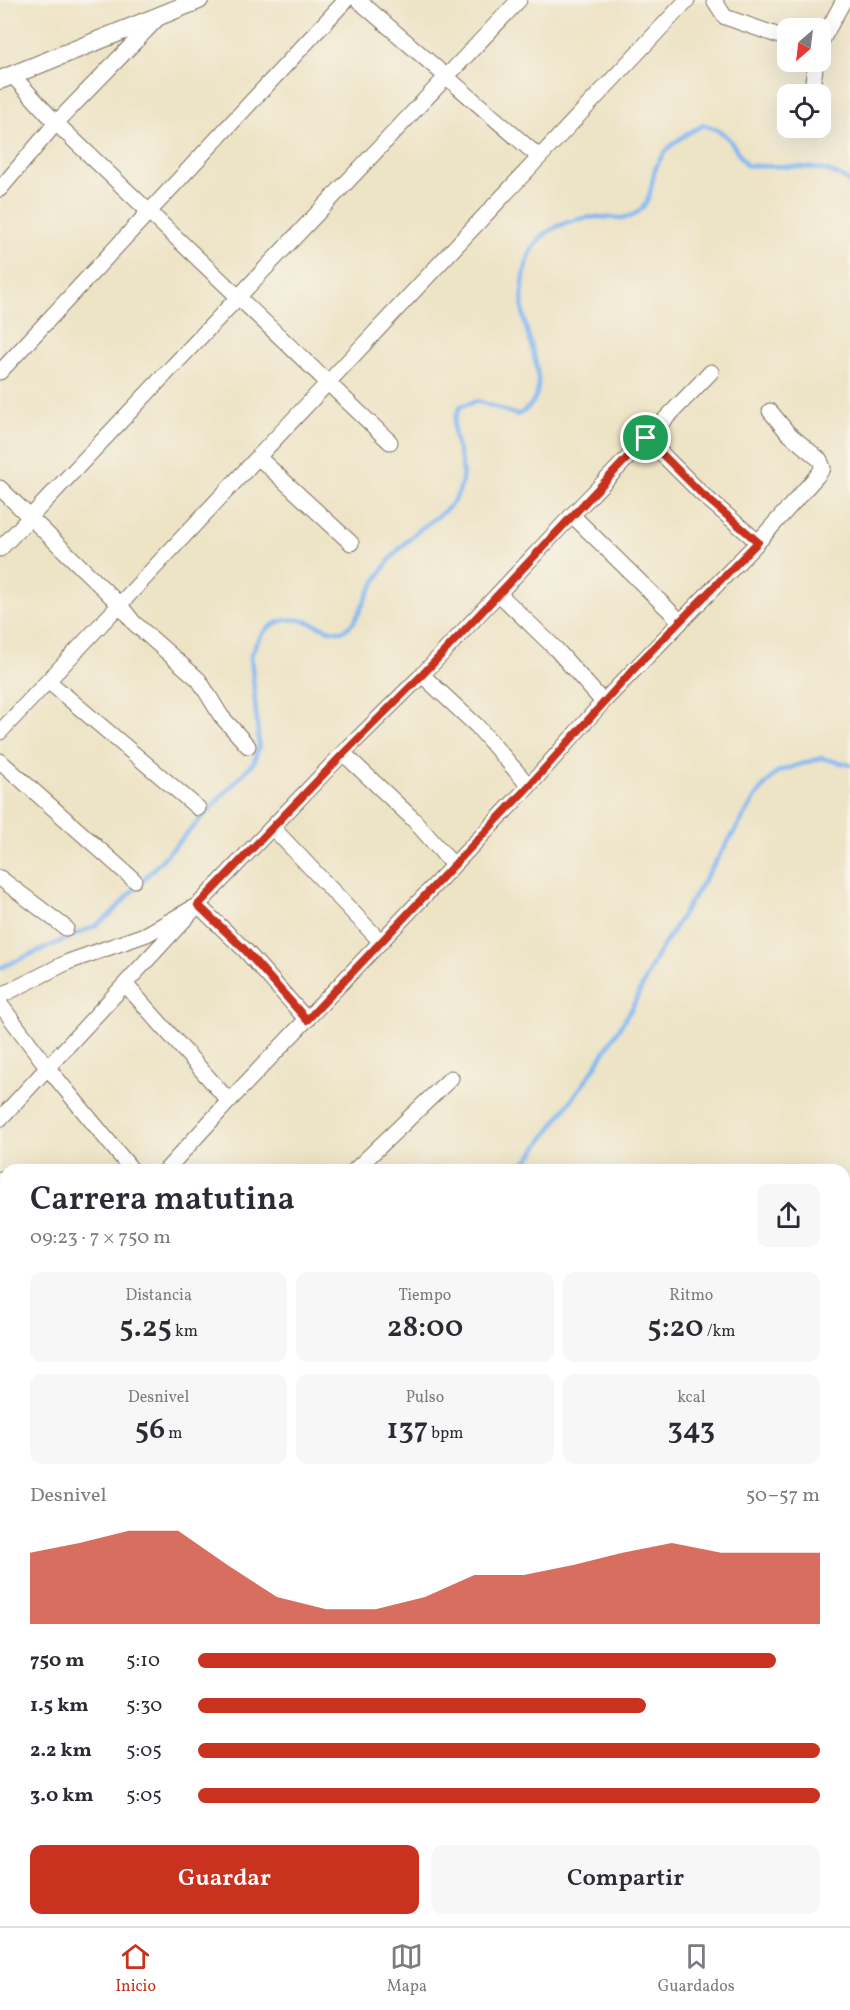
<!DOCTYPE html>
<html lang="es">
<meta charset="utf-8">
<style>
body{margin:0;font-family:Vollkorn,serif;background:#f7f7f7;color:#2b2b33;height:100vh;display:flex;flex-direction:column;font-size:22px;white-space:nowrap}
*{box-sizing:border-box;margin:0}
p{font-size:20px;color:#7c7c81}
.icon{flex:none;width:33px;height:33px;fill:none;stroke:currentColor;stroke-width:2;stroke-linecap:round;stroke-linejoin:round}
.map{position:relative;flex:1;overflow:hidden}
.drawer{position:absolute;left:0px;top:1164px;width:850px;height:762px;display:flex;flex-direction:column;background:#fff;border-radius:18px 18px 0 0;box-shadow:0 6px 24px #0002}
.drawer>*{flex:none}
.needle{width:39px;rotate:208deg}
.fabs{position:absolute;left:777px;top:18px;display:grid;gap:12px}
.fabs a{display:grid;place-items:center;width:54px;height:54px;border-radius:12px;background:#fff;box-shadow:0 6px 24px #0002;font-size:30px}
.pin{position:absolute;display:grid;place-items:center;width:51px;height:51px;color:#fff;margin:-26px;border:3px solid #fff;border-radius:50%;box-shadow:0 2px 6px #0007}
.round{display:grid;place-items:center;flex:none;width:63px;height:63px;border-radius:12px;background:#f7f7f7}
.overview{display:flex;align-items:center;justify-content:space-between;height:102px;padding:0 30px}
h1{font-size:33px;font-weight:600;line-height:45px}
.metrics{display:grid;grid-template-columns:repeat(3,1fr);gap:9px;height:102px;padding:6px 30px}
.metrics div{display:grid;align-content:center;border-radius:12px;background:#f7f7f7;text-align:center}
.metrics b{font-size:30px;font-weight:600}
.metrics small{font-size:16px;font-weight:400}
.metrics p{font-size:16px}
.chart{height:168px;padding:12px 30px}
.chart p{display:flex;justify-content:space-between}
.chart svg{width:100%;height:108px;margin-top:6px;fill:#c8321e;opacity:.7}
.primary-button{display:flex;gap:12px;margin-top:auto;padding:12px 30px}
.primary-button a{flex:1;height:69px;border-radius:12px;background:#c8321e;color:#fff;font-size:24px;font-weight:600;line-height:69px;text-align:center}
.primary-button a+a{background:#f7f7f7;color:#2b2b33}
ul{padding:0 30px;list-style:none;font-size:20px}
li{display:grid;grid-template-columns:96px 72px 1fr;align-items:center;height:45px}
li i{height:15px;border-radius:8px;background:#c8321e}
.dock{display:flex;justify-content:space-around;align-items:center;height:84px;border-top:2px solid #e1e1e2;background:#fff;font-size:16px;color:#7c7c81}
.dock a{display:grid;justify-items:center;gap:3px}
.dock .active{color:#c8321e}
.map>svg:first-child{display:block}
</style>
<div class="map">
<svg width="850" height="1926" viewBox="0 0 850 1926">
<rect width="100%" height="100%" fill="#f7f3e8"/>
<filter id="ink" filterUnits="userSpaceOnUse"><feTurbulence type="fractalNoise" baseFrequency=".0167" numOctaves="2"/><feDisplacementMap in="SourceGraphic" scale="12" xChannelSelector="R" yChannelSelector="G"/><feConvolveMatrix kernelMatrix="1 2 1 2 8 2 1 2 1" color-interpolation-filters="sRGB"/></filter>
<filter id="wash" filterUnits="userSpaceOnUse"><feTurbulence type="fractalNoise" baseFrequency=".008" numOctaves="4" result="noise"/><feDisplacementMap in="SourceGraphic" scale="24" xChannelSelector="R" yChannelSelector="G"/><feGaussianBlur stdDeviation="1.35" result="paint"/><feColorMatrix in="noise" values="0 0 0 0 0 0 0 0 0 0 0 0 0 0 0 0 0 1.4 0 .05"/><feComposite in="paint" operator="in"/></filter>
<g filter="url(#wash)">
<rect width="100%" height="100%" fill="#ede3c5"/>
<g fill="none" stroke-linecap="round" stroke-linejoin="round">
<path stroke="#84b8f2" stroke-width="4.5" d="M0,968L95,926L110,915L254,762L259,746L251,656C261,625 283,612 314,624C322,626 332,633 341,631C344,631 350,626 352,624C358,617 361,608 365,600C373,585 381,570 392,557C400,548 409,539 418,531C433,518 453,510 460,489C471,456 441,436 461,406L478,401L517,415C559,396 526,344 523,312C521,293 523,272 530,254C540,228 574,217 599,217C611,217 624,221 635,214C652,203 650,187 655,170C663,147 683,135 704,125C729,131 733,146 746,165C778,169 825,160 850,183
M517,1170L530,1157L589,1076L632,1008L655,959L759,792L777,772L798,765L821,758L850,765
M0,1531L6,1528
M844,1702L850,1694
M562,1926L564,1920"/>
</g>
</g>
<g filter="url(#ink)">
<g fill="none" stroke-linecap="round" stroke-linejoin="round">
<defs>
<path id="minor" d="M358,0L539,157
M714,0L725,17L788,39
M820,44L844,0
M12,75L56,123L390,442
M811,94L816,62
M0,189L56,123L158,18
M0,372L346,0
M646,438L702,494L758,542
M258,457L351,543
M0,488L120,605L134,623L199,680L221,716L248,746
M572,515L680,621
M0,549L519,0
M499,594L556,649L603,702
M422,675L477,726L529,786
M48,681L198,808
M0,732L687,0
M343,753L413,819L453,865
M0,761L134,880
M273,828L381,942
M0,878L66,928
M126,985L229,1101
M0,996L68,962L147,934L198,905L245,950L307,1020
M0,1004L48,1068L132,1170
M0,1119L198,905L343,753L422,675L572,515L711,372
M166,1170L229,1101L529,786L603,702L758,542L817,476L823,468L820,460L788,433L770,411
M355,1170L451,1078
M0,1179L6,1186
M844,1303L850,1300
M0,1340L6,1334
M0,1778L6,1775
M278,1926L288,1920"/>
<path id="tertiary" d="M0,80L199,0
M844,1858L850,1854
M758,1926L766,1920"/>
</defs>
<use href="#minor" stroke="#796b58" stroke-width="17"/>
<use href="#tertiary" stroke="#796b58" stroke-width="20"/>
<use href="#minor" stroke="#fff" stroke-width="15"/>
<use href="#tertiary" stroke="#fff" stroke-width="18"/>
</g>
</g>
<g fill="none" stroke-linecap="round" stroke-linejoin="round" filter="url(#ink)">
<defs>
<path id="route" d="M646,438L702,494L758,542L642,660L529,786L307,1020L245,950L198,905L344,753L422,675Z"/>
</defs>
<use href="#route" stroke="#fff" stroke-width="12"/>
<use href="#route" stroke="#c8321e" stroke-width="8"/>
</g>
</svg>
<div class="fabs">
<a><svg class="needle" viewBox="-14 -14 28 28"><path d="M0-13l5 13h-10z" fill="#e53935"/><path d="M0 13l5-13h-10z" fill="#7c7c81"/></svg></a>
<a><svg class="icon" aria-label="locate" viewBox="0 0 24 24"><circle cx="12" cy="12" r="6"/><path d="M12 2v4M12 18v4M2 12h4M18 12h4"/></svg></a>
</div>
<div class="pin" style="left:646px;top:438px;background:#1e9e55"><svg class="icon" aria-label="arrive" viewBox="0 0 24 24"><path d="M6 21V4h12l-3 4 3 4H6"/></svg></div>
<section class="drawer">
<div class="overview"><div><h1>Carrera matutina</h1><p>09:23 · 7 × 750 m</p></div><a class="round"><svg class="icon" aria-label="share" viewBox="0 0 24 24"><path d="M12 15V3M7 8l5-5 5 5M5 13v7h14v-7"/></svg></a></div>
<div class="metrics">
<div><p>Distancia</p><b>5.25<small> km</small></b></div>
<div><p>Tiempo</p><b>28:00</b></div>
<div><p>Ritmo</p><b>5:20<small> /km</small></b></div>
</div>
<div class="metrics">
<div><p>Desnivel</p><b>56<small> m</small></b></div>
<div><p>Pulso</p><b>137<small> bpm</small></b></div>
<div><p>kcal</p><b>343</b></div>
</div>
<div class="chart"><p><span>Desnivel</span>50–57 m</p>
<svg viewBox="0 0 160 44" preserveAspectRatio="none"><path d="M0 44V15L10 11L20 6L30 6L40 20L50 33L60 38L70 38L80 33L90 24L100 24L110 20L120 15L130 11L140 15L150 15L160 15V44z"/></svg>
</div>
<ul>
<li><b>750 m</b>5:10<i style="width:93%"></i></li>
<li><b>1.5 km</b>5:30<i style="width:72%"></i></li>
<li><b>2.2 km</b>5:05<i style="width:100%"></i></li>
<li><b>3.0 km</b>5:05<i style="width:100%"></i></li>
</ul>
<div class="primary-button"><a>Guardar</a><a>Compartir</a></div>
</section>
</div>
<nav class="dock">
<a class="active"><svg class="icon" aria-label="home" viewBox="0 0 24 24"><path d="M3 11l9-7 9 7M6 9v11h12V9"/></svg>Inicio</a>
<a><svg class="icon" aria-label="map" viewBox="0 0 24 24"><path d="M3 6l6-2 6 2 6-2v14l-6 2-6-2-6 2zM9 4v14M15 6v14"/></svg>Mapa</a>
<a><svg class="icon" aria-label="saved" viewBox="0 0 24 24"><path d="M7 4h10v16l-5-4-5 4z"/></svg>Guardados</a>
</nav>
